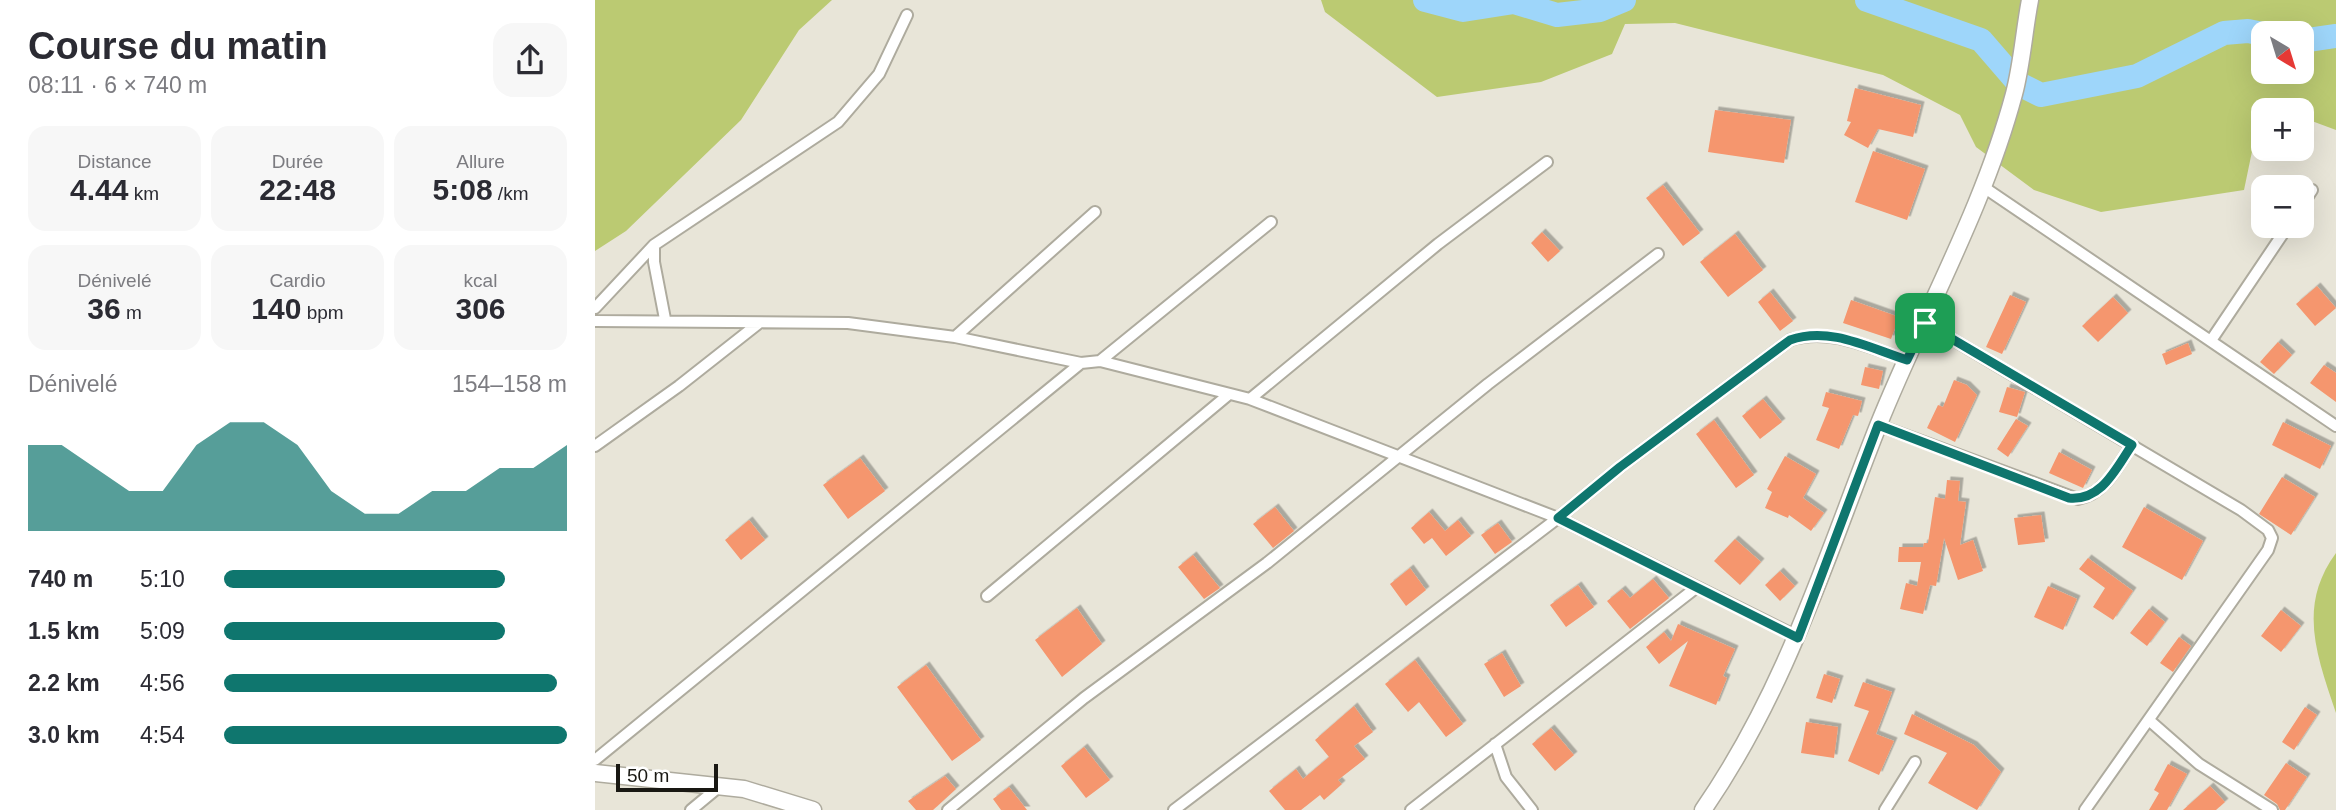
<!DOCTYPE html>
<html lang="fr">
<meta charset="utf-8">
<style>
body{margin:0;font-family:Arial,sans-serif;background:#f7f7f7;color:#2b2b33;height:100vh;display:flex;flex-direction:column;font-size:26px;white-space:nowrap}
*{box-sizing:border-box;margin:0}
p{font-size:23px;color:#7c7c81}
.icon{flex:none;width:38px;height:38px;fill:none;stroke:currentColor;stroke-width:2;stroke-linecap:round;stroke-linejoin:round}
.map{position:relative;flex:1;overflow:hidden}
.sheet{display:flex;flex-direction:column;background:#fff;width:595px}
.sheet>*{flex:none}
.needle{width:46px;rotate:142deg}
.buttons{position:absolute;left:1656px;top:21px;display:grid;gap:14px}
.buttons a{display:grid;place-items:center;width:63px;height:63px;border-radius:14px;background:#fff;box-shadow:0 7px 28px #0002;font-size:35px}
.scale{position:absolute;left:21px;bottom:18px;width:102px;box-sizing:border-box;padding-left:7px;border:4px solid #191813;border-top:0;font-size:19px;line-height:24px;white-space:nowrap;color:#191813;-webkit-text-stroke:5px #fff;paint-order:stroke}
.pin{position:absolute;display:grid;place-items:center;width:60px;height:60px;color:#fff;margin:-30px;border-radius:14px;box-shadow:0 4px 10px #0006}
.round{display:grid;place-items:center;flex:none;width:74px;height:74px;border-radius:21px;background:#f7f7f7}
.overview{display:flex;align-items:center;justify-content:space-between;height:119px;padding:0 28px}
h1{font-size:38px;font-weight:600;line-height:52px}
.metrics{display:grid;grid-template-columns:repeat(3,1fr);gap:10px;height:119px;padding:7px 28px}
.metrics div{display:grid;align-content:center;border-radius:18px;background:#f7f7f7;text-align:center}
.metrics b{font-size:30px;font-weight:600}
.metrics small{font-size:19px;font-weight:400}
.metrics p{font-size:19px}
.chart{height:196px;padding:14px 28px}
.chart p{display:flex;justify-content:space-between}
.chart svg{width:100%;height:126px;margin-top:7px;fill:#0f766e;opacity:.7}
ul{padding:0 28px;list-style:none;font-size:23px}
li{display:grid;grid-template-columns:112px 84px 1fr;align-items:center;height:52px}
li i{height:18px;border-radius:9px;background:#0f766e}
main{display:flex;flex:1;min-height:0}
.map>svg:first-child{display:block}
</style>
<main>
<section class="sheet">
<div class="overview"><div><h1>Course du matin</h1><p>08:11 · 6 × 740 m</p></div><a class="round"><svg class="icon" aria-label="share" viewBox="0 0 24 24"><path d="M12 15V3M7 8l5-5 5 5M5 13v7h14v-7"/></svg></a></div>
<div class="metrics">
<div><p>Distance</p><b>4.44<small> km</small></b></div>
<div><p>Durée</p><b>22:48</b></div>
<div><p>Allure</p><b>5:08<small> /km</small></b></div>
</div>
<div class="metrics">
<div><p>Dénivelé</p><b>36<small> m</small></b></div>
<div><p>Cardio</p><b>140<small> bpm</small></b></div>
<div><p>kcal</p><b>306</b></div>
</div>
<div class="chart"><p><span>Dénivelé</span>154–158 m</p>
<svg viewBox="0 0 160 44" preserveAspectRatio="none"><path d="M0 44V14L10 14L20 22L30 30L40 30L50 14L60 6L70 6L80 14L90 30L100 38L110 38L120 30L130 30L140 22L150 22L160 14V44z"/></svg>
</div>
<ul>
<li><b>740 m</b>5:10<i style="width:82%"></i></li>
<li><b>1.5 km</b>5:09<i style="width:82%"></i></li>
<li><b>2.2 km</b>4:56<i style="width:97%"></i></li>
<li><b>3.0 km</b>4:54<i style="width:100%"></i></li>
</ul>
</section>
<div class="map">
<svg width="1741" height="810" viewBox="0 0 1741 810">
<defs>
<filter id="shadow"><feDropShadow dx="3.5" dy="-3.5" stdDeviation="0" flood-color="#0004"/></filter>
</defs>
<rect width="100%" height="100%" fill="#e8e5d8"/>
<path fill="#bbca72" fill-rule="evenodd" d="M0,0H237L204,30L146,120L31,231L0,251Z
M726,0H1741V130L1706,117V110L1675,107L1668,110V121L1660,137L1649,190L1506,212L1439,190L1381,147L1365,115L1288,75L1080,23L1030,24L1017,54L946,82L842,97L730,12ZM1668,33H1706V72H1668Z
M1741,553V713C1722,656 1702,606 1741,553Z"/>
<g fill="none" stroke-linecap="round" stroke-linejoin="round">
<path stroke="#9ed6fa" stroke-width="24" d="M830,0L868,10L919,2L962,15L1005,10L1029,0
M1272,0L1386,40L1424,84L1446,95L1542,76L1629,33L1653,31L1668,34
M1706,41L1741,36"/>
</g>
<path fill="#f5966e" filter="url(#shadow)" d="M1260,88L1326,105L1318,137L1283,129L1273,148L1249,135L1256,122L1252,121Z
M1120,110L1196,120L1189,163L1113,152Z
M1278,151L1330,169L1312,220L1260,202Z
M1068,185L1105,233L1088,246L1051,198Z
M947,232L965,251L953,262L936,243Z
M1140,234L1168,270L1133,297L1105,262Z
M1722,286L1741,308L1720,326L1701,304Z
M1175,292L1198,321L1185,331L1163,302Z
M1415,295L1431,302L1407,354L1391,347Z
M1518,297L1533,313L1503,342L1487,326Z
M1256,300L1304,317L1296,339L1248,323Z
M1683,342L1697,355L1679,374L1665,362Z
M1593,343L1597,354L1571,365L1567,354Z
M1729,365L1741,373V402L1715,383Z
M1270,367L1288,371L1284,389L1266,385Z
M1359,380L1372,385L1382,395L1360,442L1332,428L1343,405L1348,407Z
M1412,387L1430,392L1422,417L1404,412Z
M1231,392L1267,401L1263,416L1258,415L1244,449L1221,440L1234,408L1227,406Z
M1168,399L1187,422L1165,439L1147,416Z
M1421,419L1433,426L1413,457L1402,449Z
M1119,420L1159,475L1141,488L1101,434Z
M1688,422L1736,446L1725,469L1677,445Z
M1464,452L1497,470L1488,488L1454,473Z
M1190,456L1221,474L1208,498L1229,513L1216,531L1194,515L1193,518L1170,508L1177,492L1172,489Z
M265,458L290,491L253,519L228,485Z
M1687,477L1720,497L1696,535L1664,514Z
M1352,480L1365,481L1363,501L1371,502L1365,545L1378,540L1388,571L1363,580L1349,538L1341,586L1335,585L1328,614L1305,609L1311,583L1322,586L1326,562H1303L1304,547H1328L1329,543H1333L1340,497L1350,499Z
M680,507L699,531L678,548L658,524Z
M1549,507L1608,541L1587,580L1527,547Z
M834,512L850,531L863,520L876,536L851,556L837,538L829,544L816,528Z
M1446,515L1450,542L1423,545L1419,518Z
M154,520L170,540L146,560L130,540Z
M903,523L917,542L900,554L886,535Z
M1140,539L1166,562L1145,585L1119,561Z
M598,555L625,588L609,599L583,567Z
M1493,558L1538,591L1518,620L1498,607L1510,588L1484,569Z
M815,568L831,590L811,606L795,584Z
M1185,571L1200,586L1185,601L1170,585Z
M1058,579L1074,598L1035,629L1012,601L1027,589L1035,598Z
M983,585L999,607L971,627L955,605Z
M1453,586L1482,599L1468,630L1439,617Z
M482,608L507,644L467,677L440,640Z
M1554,609L1570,622L1552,646L1535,633Z
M1686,610L1706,626L1686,652L1666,636Z
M1083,624L1140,649L1128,676L1132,678L1121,705L1074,686L1093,641L1064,664L1051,647L1069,632L1076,641Z
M1584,637L1596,646L1578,672L1565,663Z
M907,653L926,686L909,697L889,664Z
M820,660L868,724L851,737L824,702L813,712L790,684Z
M331,665L386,740L357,761L302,687Z
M1229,674L1245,679L1237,703L1221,698Z
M1268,682L1297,692L1281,734L1299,741L1284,775L1253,761L1274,711L1259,706Z
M759,706L778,732L759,746L770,759L743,780L747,784L729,800L725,795L706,810H690L674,791L701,769L708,779L734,757L720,740Z
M1710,707L1722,715L1699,750L1687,742Z
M1317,714L1379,745L1406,772L1382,810L1333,783L1352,753L1309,734Z
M1211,722L1243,727L1239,758L1206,753Z
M956,728L979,755L960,771L937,744Z
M489,747L515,780L491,798L466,766Z
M1691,763L1712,777L1690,810H1685L1682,804L1669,795Z
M1573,764L1592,774L1572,810H1554L1564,793L1559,790Z
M350,776L361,789L338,810H321L313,801Z
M1615,786L1630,802L1621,810H1588Z
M414,787L432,810H406L398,799Z"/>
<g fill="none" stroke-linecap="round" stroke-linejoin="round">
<defs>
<path id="street" d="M1387,186L1741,426
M1706,207L1717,190
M59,245V262L70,319
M0,308L59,245L243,122L284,74L312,15
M0,321L253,323L360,337L486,363L505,361L655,399L963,518L1203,637
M1330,323L1646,510L1673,530L1677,538L1673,550L1490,810
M360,337L500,212
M1617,339L1693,226
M505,361L676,222
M655,399L843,244L952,162
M1283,425L1483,499C1511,493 1522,466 1537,445
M0,446L84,386L164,323
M392,596L633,395
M1555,721L1604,764L1677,810
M900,744L911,777L937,810
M0,760L486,363
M96,810L125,786
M353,810L489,698L672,563L893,384L1063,254
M579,810L963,518L1025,467L1195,340C1235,327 1274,348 1312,360
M816,810L1102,587
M1290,810L1320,762"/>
<path id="secondary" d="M0,773L149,789L218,810
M1108,810C1191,690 1230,560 1283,426C1327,316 1388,210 1419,94C1427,64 1429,31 1435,0"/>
</defs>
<use href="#street" stroke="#aeab9e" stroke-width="14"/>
<use href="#secondary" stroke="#aeab9e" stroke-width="19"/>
<use href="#street" stroke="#fff" stroke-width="10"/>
<use href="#secondary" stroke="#fff" stroke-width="16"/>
</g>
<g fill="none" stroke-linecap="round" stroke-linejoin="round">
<defs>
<path id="route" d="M1330,323L1537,445C1521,468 1507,501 1474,498L1283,425L1203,638L963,518L1025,467L1195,340C1235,326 1274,348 1312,360Z"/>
</defs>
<use href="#route" stroke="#fff" stroke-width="14"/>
<use href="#route" stroke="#0f766e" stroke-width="9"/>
</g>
</svg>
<div class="buttons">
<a><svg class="needle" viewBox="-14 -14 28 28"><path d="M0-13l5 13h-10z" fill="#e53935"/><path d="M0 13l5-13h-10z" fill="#7c7c81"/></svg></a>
<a>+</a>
<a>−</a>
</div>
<div class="scale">50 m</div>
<div class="pin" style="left:1330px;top:323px;background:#1e9e55"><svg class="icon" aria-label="arrive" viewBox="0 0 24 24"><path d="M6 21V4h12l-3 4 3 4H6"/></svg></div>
</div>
</main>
